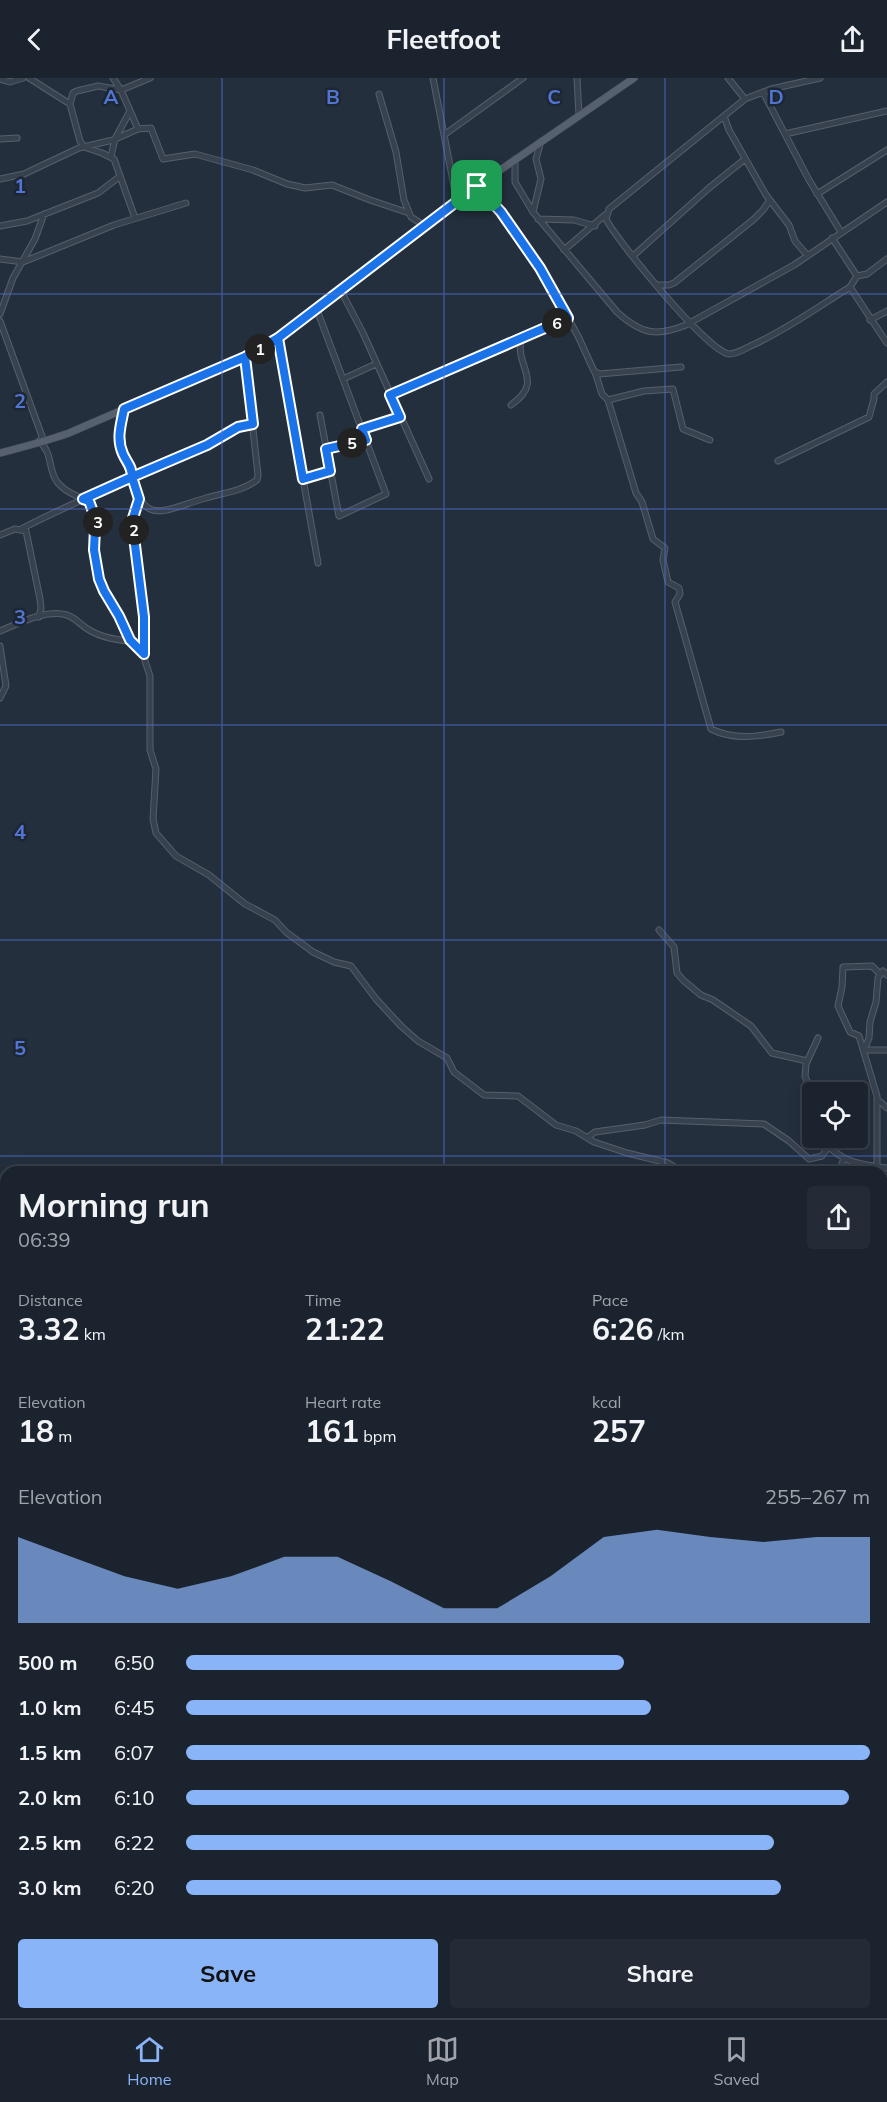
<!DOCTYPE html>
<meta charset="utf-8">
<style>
body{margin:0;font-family:Mulish,sans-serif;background:#242b36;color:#f1f3f6;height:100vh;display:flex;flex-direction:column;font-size:22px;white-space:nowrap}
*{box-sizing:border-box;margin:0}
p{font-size:20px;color:#a0a4aa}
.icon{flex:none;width:33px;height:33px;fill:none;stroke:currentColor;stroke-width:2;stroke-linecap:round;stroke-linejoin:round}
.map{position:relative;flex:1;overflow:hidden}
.sheet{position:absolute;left:0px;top:1088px;width:888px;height:854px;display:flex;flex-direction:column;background:#1b232e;border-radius:18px 18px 0 0;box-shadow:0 3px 15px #0003,0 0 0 2px #39404a}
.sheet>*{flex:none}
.controls{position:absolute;left:802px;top:1004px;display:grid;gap:12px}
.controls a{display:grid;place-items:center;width:66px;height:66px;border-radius:6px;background:#1b232e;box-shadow:0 3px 15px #0003,0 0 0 2px #39404a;font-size:30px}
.pin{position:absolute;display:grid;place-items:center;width:51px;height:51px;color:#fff;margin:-26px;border-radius:12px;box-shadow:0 3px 9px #0006}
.km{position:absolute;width:30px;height:30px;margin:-15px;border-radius:50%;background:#222;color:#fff;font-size:16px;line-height:30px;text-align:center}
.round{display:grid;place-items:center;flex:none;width:63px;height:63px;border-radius:6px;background:#242b36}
.summary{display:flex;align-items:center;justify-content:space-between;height:102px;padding:0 18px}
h1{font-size:33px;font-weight:700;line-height:45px}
.metrics{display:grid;grid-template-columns:repeat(3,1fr);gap:9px;height:102px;padding:6px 18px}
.metrics div{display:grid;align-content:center}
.metrics b{font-size:30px;font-weight:700}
.metrics small{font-size:16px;font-weight:400}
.metrics p{font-size:16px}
.chart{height:168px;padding:12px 18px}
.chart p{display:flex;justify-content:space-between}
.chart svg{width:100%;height:108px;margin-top:6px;fill:#8ab4f8;opacity:.7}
.primary-button{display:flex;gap:12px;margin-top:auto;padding:12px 18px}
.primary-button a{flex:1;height:69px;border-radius:6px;background:#8ab4f8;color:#111;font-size:24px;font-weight:700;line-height:69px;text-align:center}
.primary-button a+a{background:#242b36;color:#f1f3f6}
ul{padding:0 18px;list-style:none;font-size:20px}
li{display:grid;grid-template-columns:96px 72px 1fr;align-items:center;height:45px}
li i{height:15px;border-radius:8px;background:#8ab4f8}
header{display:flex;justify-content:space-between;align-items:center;height:78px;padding:0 18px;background:#1b232e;font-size:27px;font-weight:700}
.tabs{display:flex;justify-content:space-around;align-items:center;height:84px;border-top:2px solid #39404a;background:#1b232e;font-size:16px;color:#a0a4aa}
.tabs a{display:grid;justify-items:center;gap:3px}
.tabs .on{color:#8ab4f8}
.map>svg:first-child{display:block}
</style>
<header><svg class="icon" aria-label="back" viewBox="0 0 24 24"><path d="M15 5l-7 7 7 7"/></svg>Fleetfoot<svg class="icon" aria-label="share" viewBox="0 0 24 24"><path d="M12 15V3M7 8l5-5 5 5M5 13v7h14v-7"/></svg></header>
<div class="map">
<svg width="887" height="1940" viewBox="0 0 887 1940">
<rect width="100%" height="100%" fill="#242f3e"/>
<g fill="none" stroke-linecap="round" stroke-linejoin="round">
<path stroke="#394c67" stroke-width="7" d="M882,1269L887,1268
M0,1760L6,1758"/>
<defs>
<path id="minor" d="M29,0L70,26
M113,0L121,12L138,51L151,50L163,81L195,76L253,92L287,106L305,110L332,107L370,122L409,135
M433,0L457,124
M577,0L579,37
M728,0L745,21
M820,0L771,11L745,21L609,131L606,141C617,163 708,274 729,276C738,276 747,269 755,266C789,250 818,229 850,209
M0,1L10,4L23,0
M763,14L809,102L841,154
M379,16L396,74L404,122L411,139L425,148
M724,38L729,52L766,117L789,147L795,163L807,177
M785,56L887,33
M444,57L523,0
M0,61L17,60
M541,63L536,81L541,101L533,134L617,234C641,256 656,259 686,247L794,187L887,124
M111,78L115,61L130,33
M515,81V104L533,134
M0,101L24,96L79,70L113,62L138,51
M477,108L501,134L540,190L578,258L594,293L599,296L681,289
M817,116L887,72
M135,140L114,81L102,75L84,69L80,63L70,26L73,15L77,13L98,8L121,12L150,0
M538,141L574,142L595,148
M0,148L27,143L98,115L119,99
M832,160L857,198L850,209L887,265
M564,172L605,137
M633,178L709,110L745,81
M0,181L23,184L114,147L186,125
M857,198L867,196L887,181
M657,207H669L674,205L753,142L763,132L770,122
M341,213L363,255L429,401
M317,232L386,416L339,438L320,337
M0,236L13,200L35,161L44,136
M870,242L887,233
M0,243L43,361L39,363C54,376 47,392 58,405C75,425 90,411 98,447L95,450L94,472L99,501L104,513L119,538L130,563L144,576
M278,260L318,485
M595,294L602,316L608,322L644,313L673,311L683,351L710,362
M343,301L376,286
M390,317L568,240
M608,322L636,415L642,424L653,461L665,470L663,482L668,504L679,510L680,516L675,524L711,651C733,662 757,659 781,654
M511,327C545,303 515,290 521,261
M124,331C122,348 115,359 123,377C126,382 131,386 132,393C142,451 163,432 206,420C226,414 240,414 257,402L258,397L245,279
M362,351L400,339
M326,371L366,362
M778,383L869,339L874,321V316L887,304
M303,401L330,393
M139,421L132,443L144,539L145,583L150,598V672L156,691L153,741L156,755L176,778L209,797L245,826L275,842L286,854L313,874L334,884L351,888L376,921L401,948L418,963L447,980L454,994L484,1017L518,1018L556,1047L576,1053L594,1064L627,1075L668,1085L682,1094
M21,451C74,424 128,401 182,378C206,368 228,353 253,346
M0,457L15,451L26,453L40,521L41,530L39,539
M0,553C20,545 45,531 67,537C74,539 80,546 86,550C99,559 115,562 130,563
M0,568L6,608L0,620
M659,852L674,869L677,895L684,903L701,917L713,922L751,948L772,975L807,983
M887,897L883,893L878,900L876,924L870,944L869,960L864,972H887
M813,1019L805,998L806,986L818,960
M877,1021L887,1030
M588,1059L595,1054L645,1047L661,1042L764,1046L789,1063L809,1081L822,1078L829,1068
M825,1059V1065C845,1086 860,1086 887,1090
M833,1094L841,1088L844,1081
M877,1094V1018L859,958L850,954L838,928L842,909L843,889L872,888L880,896
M882,1159L887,1157
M882,1304L887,1342
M0,1386H6
M0,1425L6,1426
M882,1481L887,1482
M882,1491L887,1489
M882,1548L887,1547
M0,1580L6,1577
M882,1592L887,1591
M0,1602H6
M882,1809L887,1808
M456,1935L457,1940
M599,1935L616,1940
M619,1935L620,1940
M241,1940L251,1935
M523,1940L528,1935"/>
<path id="major" d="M0,375C23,369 47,363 69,355L245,279L274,263L477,108L634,0"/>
</defs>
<use href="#minor" stroke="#565f6c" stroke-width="7"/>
<use href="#major" stroke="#414a57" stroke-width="8"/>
<use href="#minor" stroke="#38414e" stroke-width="5"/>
<use href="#major" stroke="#56606e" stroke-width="7"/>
</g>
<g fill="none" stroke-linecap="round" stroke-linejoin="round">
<defs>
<path id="route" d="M477,108L278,260L274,263L245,279L253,346L238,349L207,367L132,399L139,421L132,443L144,539V576L130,562L119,538L104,513L99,501L94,472L95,450L98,447L89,423L83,421L132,399C132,388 127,385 123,376C116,360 121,347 124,331L245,279L278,260L303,401L330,393L326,371L366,362L362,351L400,339L390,317L568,240L540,190L501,134L477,108"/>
</defs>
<use href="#route" stroke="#fff" stroke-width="12"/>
<use href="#route" stroke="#1a73e8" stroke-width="8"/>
</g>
<path fill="none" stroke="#5274d3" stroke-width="1.5" stroke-opacity="0.55" d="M222,0V1094M444,0V1094M665,0V1094M0,216H887M0,431H887M0,647H887M0,862H887M0,1078H887M0,1293H6M882,1293H887M0,1509H6M882,1509H887M0,1724H6M882,1724H887M222,1935V1940M444,1935V1940M665,1935V1940"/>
<g font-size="20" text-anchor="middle" font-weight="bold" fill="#5274d3" stroke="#1d2633" stroke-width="5" stroke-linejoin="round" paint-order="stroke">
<text x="111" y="26">A</text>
<text x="333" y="26">B</text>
<text x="554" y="26">C</text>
<text x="776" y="26">D</text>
<text x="20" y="115">1</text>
<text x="20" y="330">2</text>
<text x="20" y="546">3</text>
<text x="20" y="761">4</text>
<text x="20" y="977">5</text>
</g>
</svg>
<div class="controls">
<a><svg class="icon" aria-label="locate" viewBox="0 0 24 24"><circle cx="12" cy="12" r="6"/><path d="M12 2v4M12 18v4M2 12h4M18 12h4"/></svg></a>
</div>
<div class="pin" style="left:477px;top:108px;background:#1e9e55"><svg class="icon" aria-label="arrive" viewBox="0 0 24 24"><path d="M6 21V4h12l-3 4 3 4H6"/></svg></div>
<b class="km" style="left:260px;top:271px">1</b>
<b class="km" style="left:134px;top:452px">2</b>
<b class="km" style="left:98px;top:444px">3</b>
<b class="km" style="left:352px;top:365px">5</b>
<b class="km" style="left:557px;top:245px">6</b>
<section class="sheet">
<div class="summary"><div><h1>Morning run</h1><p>06:39</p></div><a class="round"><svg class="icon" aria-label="share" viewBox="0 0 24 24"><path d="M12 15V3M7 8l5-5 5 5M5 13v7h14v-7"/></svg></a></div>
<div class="metrics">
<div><p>Distance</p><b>3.32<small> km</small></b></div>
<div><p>Time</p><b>21:22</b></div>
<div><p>Pace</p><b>6:26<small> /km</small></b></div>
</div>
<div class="metrics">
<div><p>Elevation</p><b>18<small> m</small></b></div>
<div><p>Heart rate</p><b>161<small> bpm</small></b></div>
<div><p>kcal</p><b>257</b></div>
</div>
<div class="chart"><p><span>Elevation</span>255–267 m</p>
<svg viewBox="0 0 160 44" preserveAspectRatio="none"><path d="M0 44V9L10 17L20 25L30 30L40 25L50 17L60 17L70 27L80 38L90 38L100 25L110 9L120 6L130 9L140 11L150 9L160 9V44z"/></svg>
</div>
<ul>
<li><b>500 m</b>6:50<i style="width:64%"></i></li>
<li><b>1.0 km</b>6:45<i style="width:68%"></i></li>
<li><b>1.5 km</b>6:07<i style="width:100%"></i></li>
<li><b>2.0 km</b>6:10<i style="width:97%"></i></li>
<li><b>2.5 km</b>6:22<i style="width:86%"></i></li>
<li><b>3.0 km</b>6:20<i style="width:87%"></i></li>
</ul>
<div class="primary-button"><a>Save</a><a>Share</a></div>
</section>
</div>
<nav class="tabs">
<a class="on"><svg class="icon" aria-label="home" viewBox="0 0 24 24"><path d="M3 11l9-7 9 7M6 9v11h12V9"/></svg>Home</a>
<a><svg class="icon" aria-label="map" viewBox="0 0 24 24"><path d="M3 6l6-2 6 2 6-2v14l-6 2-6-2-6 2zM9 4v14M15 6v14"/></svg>Map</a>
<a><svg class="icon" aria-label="saved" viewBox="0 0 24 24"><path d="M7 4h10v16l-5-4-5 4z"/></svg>Saved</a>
</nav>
